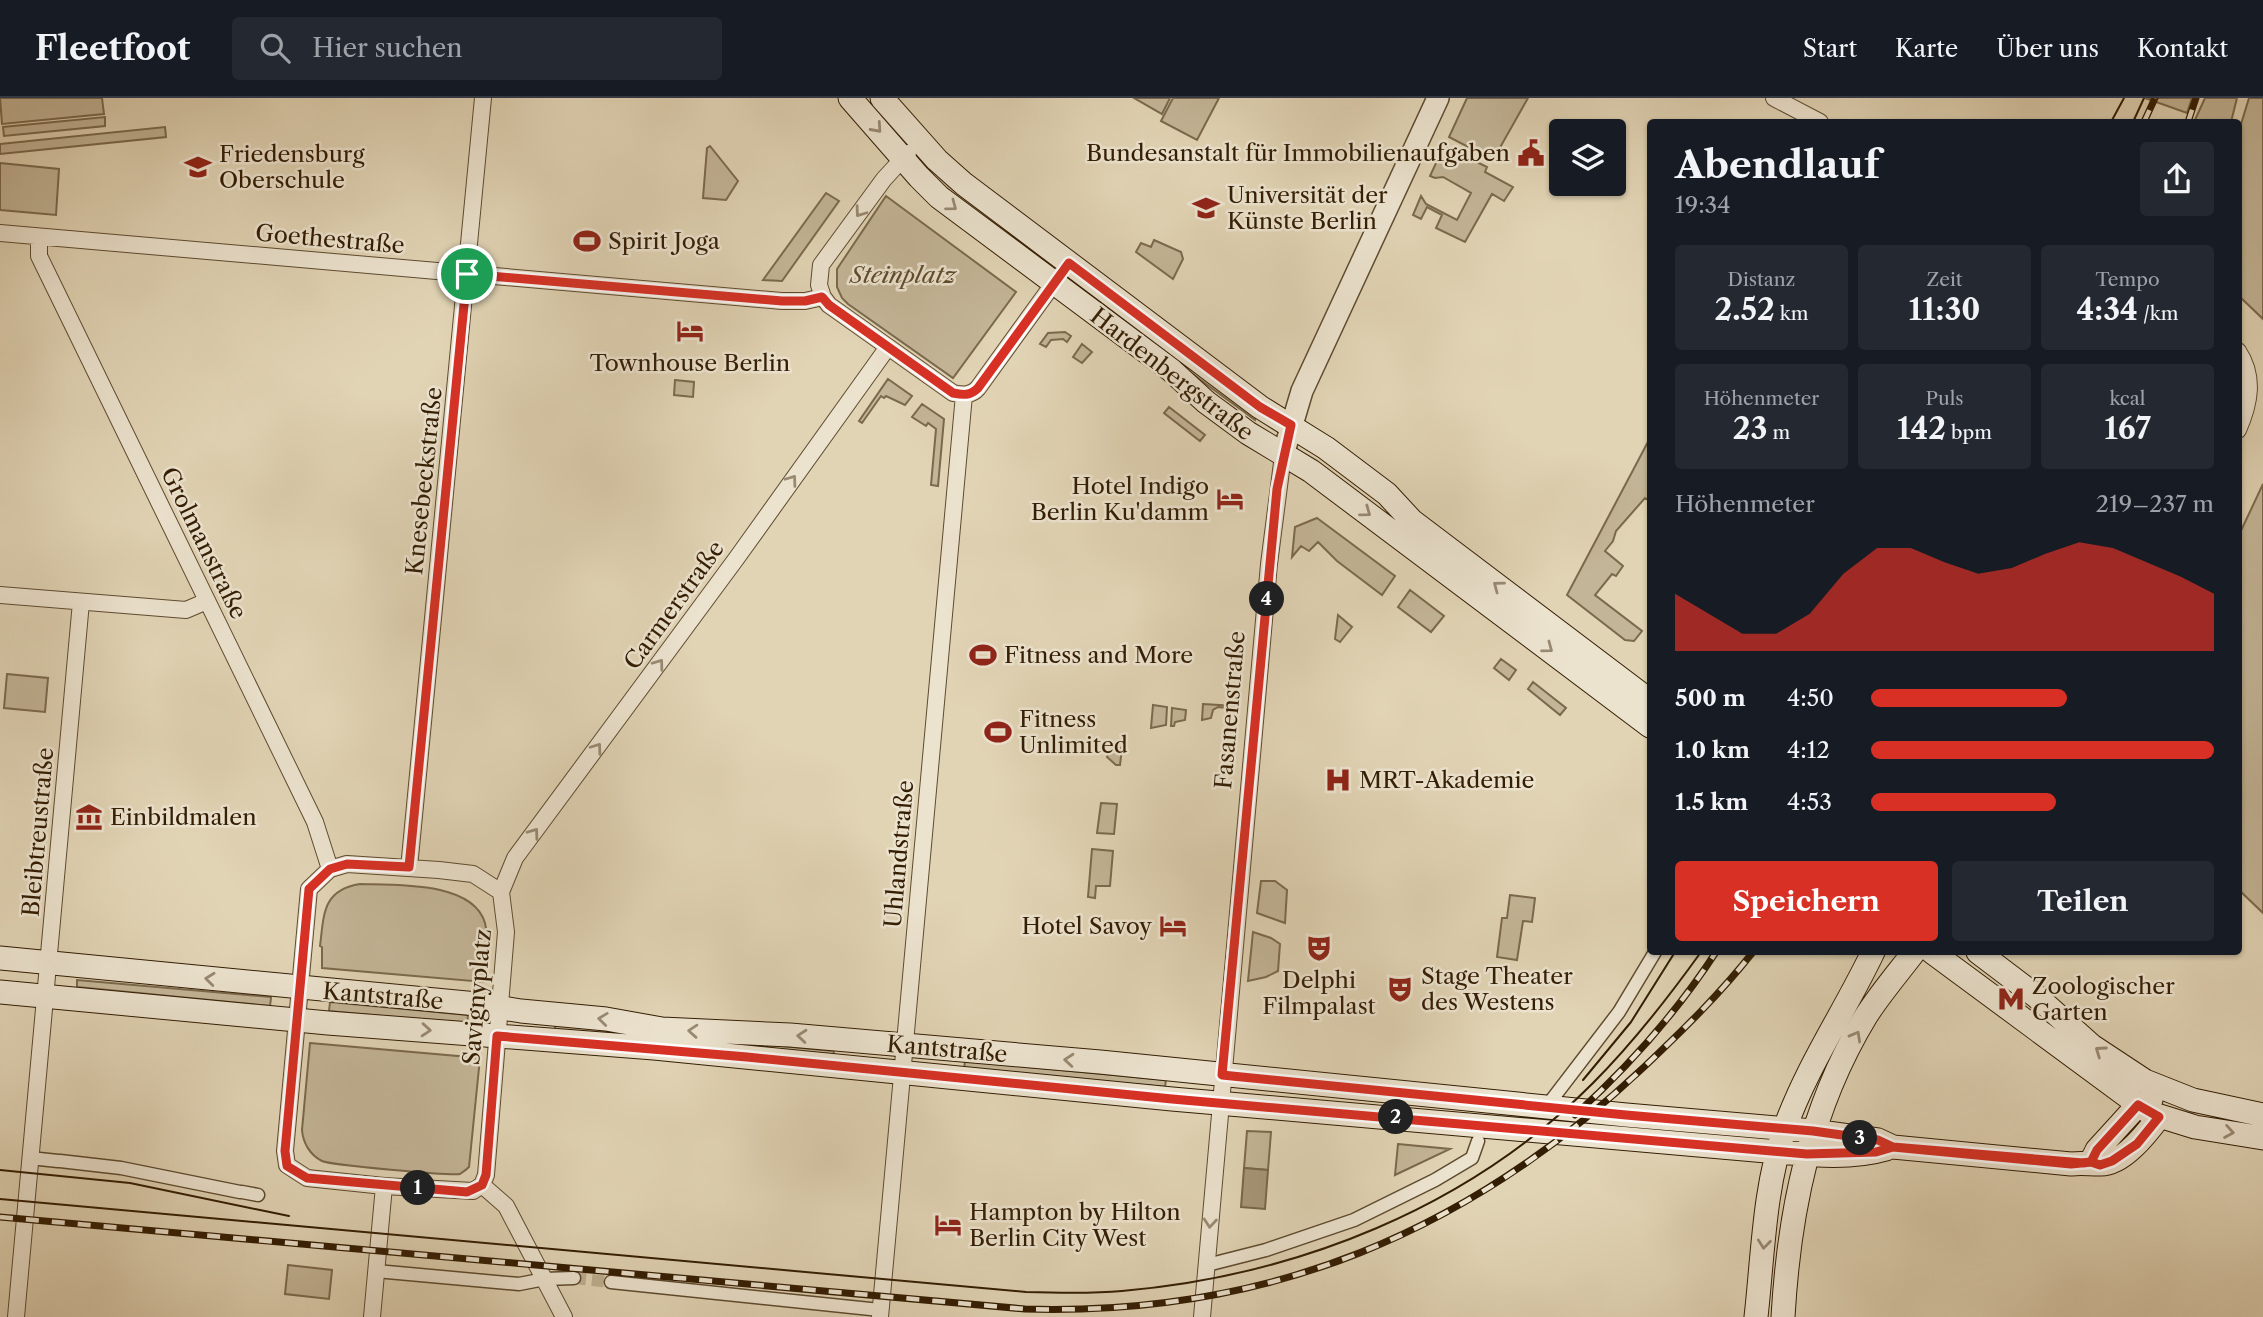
<!DOCTYPE html>
<html lang="de">
<meta charset="utf-8">
<style>
body{margin:0;font-family:"Libre Caslon Text",serif;background:#242831;color:#f1f3f6;height:100vh;display:flex;flex-direction:column;font-size:26px;white-space:nowrap}
*{box-sizing:border-box;margin:0}
p{font-size:23px;color:#9ea1a6}
.icon{flex:none;width:38px;height:38px;fill:none;stroke:currentColor;stroke-width:2;stroke-linecap:round;stroke-linejoin:round}
.map{position:relative;flex:1;overflow:hidden}
.side{position:absolute;left:1647px;top:21px;width:595px;height:836px;display:flex;flex-direction:column;background:#171b24;border-radius:7px;box-shadow:0 2px 5px #0004}
.side>*{flex:none}
.buttons{position:absolute;left:1549px;top:21px;display:grid;gap:14px}
.buttons a{display:grid;place-items:center;width:77px;height:77px;border-radius:7px;background:#171b24;box-shadow:0 2px 5px #0004;font-size:35px}
.pin{position:absolute;display:grid;place-items:center;width:60px;height:60px;color:#fff;margin:-30px;border:4px solid #fff;border-radius:50%;box-shadow:0 2px 7px #0007}
.km{position:absolute;width:35px;height:35px;margin:-18px;border-radius:50%;background:#222;color:#fff;font-size:19px;line-height:35px;text-align:center}
.round{display:grid;place-items:center;flex:none;width:74px;height:74px;border-radius:7px;background:#242831}
.summary{display:flex;align-items:center;justify-content:space-between;height:119px;padding:0 28px}
h1{font-size:38px;font-weight:800;line-height:52px}
.figures{display:grid;grid-template-columns:repeat(3,1fr);gap:10px;height:119px;padding:7px 28px}
.figures div{display:grid;align-content:center;border-radius:7px;background:#242831;text-align:center}
.figures b{font-size:30px;font-weight:800}
.figures small{font-size:19px;font-weight:400}
.figures p{font-size:19px}
.chart{height:196px;padding:14px 28px}
.chart p{display:flex;justify-content:space-between}
.chart svg{width:100%;height:126px;margin-top:7px;fill:#d93025;opacity:.7}
.action{display:flex;gap:14px;margin-top:auto;padding:14px 28px}
.action a{flex:1;height:80px;border-radius:7px;background:#d93025;color:#fff;font-size:28px;font-weight:800;line-height:80px;text-align:center}
.action a+a{background:#242831;color:#f1f3f6}
ul{padding:0 28px;list-style:none;font-size:23px}
li{display:grid;grid-template-columns:112px 84px 1fr;align-items:center;height:52px}
li i{height:18px;border-radius:9px;background:#d93025}
header{display:flex;align-items:center;gap:42px;box-sizing:border-box;height:98px;padding:0 35px;background:#171b24;border-bottom:2px solid #363941}
header strong{font-size:33px}
nav{display:flex;gap:38px;margin-inline-start:auto;font-size:24px}
.search{width:490px;height:63px;background:#242831;display:flex;align-items:center;gap:18px;box-sizing:border-box;padding:0 24px;border-radius:7px;color:#9ea1a6;font-size:26px}
.map>svg:first-child{display:block}
</style>
<header>
<strong>Fleetfoot</strong>
<div class="search"><svg class="icon" aria-label="search" viewBox="0 0 24 24"><circle cx="10" cy="10" r="6"/><path d="M15 15l6 6"/></svg>Hier suchen</div>
<nav><a>Start</a><a>Karte</a><a>Über uns</a><a>Kontakt</a></nav>
</header>
<div class="map">
<svg width="2263" height="1219" viewBox="0 0 2263 1219">
<rect width="100%" height="100%" fill="#e1d4b5"/>
<filter id="stains"><feTurbulence type="fractalNoise" baseFrequency=".00286" numOctaves="4"/><feColorMatrix values="0 0 0 0 .2 0 0 0 0 .09 0 0 0 0 .02 0 0 0 .5 -.17"/></filter>
<radialGradient id="worn" r=".72"><stop offset=".6" stop-color="#630" stop-opacity="0"/><stop offset="1" stop-color="#630" stop-opacity=".3"/></radialGradient>
<path fill="#c3b597" stroke="#7b694d" stroke-width="2" d="M0,0H102L104,16L2,26Z
M1134,0H1170L1162,16Z
M1173,0H1219L1197,42L1161,23Z
M1467,0H1528L1493,62L1449,39Z
M2145,0H2192L2187,15Z
M2205,0H2237L2231,24H2194Z
M2249,0H2263V221L2238,197V36Z
M105,19V28L4,38L3,29Z
M165,29L166,39L0,56V46Z
M710,48L738,83L726,102L703,100L707,50Z
M1444,48L1487,69L1485,74L1513,89L1504,103L1492,96L1465,144L1436,130L1442,117L1427,109L1421,121L1413,117L1421,98L1426,106L1457,122L1471,95L1443,79L1435,80L1430,78Z
M0,65L59,71L56,117L0,112Z
M931,66L1045,157L1042,164L948,93L926,71Z
M826,95L839,103L782,183L763,182Z
M886,98L1016,194L953,280L848,206L842,200L837,189V171Z
M1154,142L1181,154L1183,161L1173,181L1136,154L1141,145L1151,149Z
M1088,190L1256,316L1255,322L1084,196Z
M1065,234L1071,238L1067,244L1063,241L1051,242L1046,249L1040,246L1048,235Z
M1082,246L1092,254L1082,265L1073,259Z
M888,281L912,298L905,307L886,298L884,300L881,298L862,325L859,323Z
M675,282L694,284L693,299L674,297Z
M922,306L944,321L938,388L931,387L936,331L928,325L926,328L912,319Z
M1169,309L1205,337L1200,343L1164,315Z
M1650,340V403L1645,400L1616,433L1613,443L1605,453L1623,468L1616,478L1612,476L1595,497L1642,533L1634,543L1625,542L1567,497Z
M2263,386V815L2238,791V439Z
M1317,420L1395,478L1382,497L1337,463L1318,444L1309,453L1301,448L1292,459L1295,429Z
M1410,492L1444,518L1431,534L1398,509Z
M1338,517L1352,529L1340,544L1335,541Z
M1501,561L1516,572L1509,582L1494,570Z
M7,576L48,580L45,614L4,610Z
M1533,584L1566,610L1560,617L1528,591Z
M1203,606L1235,608L1234,615H1229L1226,610L1218,609L1213,612L1211,620L1202,622Z
M1153,607L1167,609L1166,627L1151,630Z
M1172,610L1186,612L1185,622L1175,624L1174,628H1171Z
M1111,649L1122,650L1120,667H1116L1107,659Z
M1101,705L1117,706L1114,736L1097,735Z
M1092,751L1113,753L1110,788H1096L1095,800L1088,799Z
M1261,783H1275L1287,792L1285,825L1257,815Z
M360,786C395,787 473,783 485,825C490,843 484,865 484,884L322,870V849L320,848C324,817 322,792 360,786Z
M1510,797L1535,800L1532,824L1523,823L1517,862L1497,859L1502,820H1507Z
M1253,834L1271,840L1280,846L1278,873L1266,879L1248,883Z
M77,882L271,899V900L270,908L77,889Z
M330,904L468,917L467,926L329,913Z
M555,927L834,953L833,959L555,933Z
M310,945L480,960L469,1069C466,1072 463,1074 460,1076C452,1078 330,1067 322,1063C310,1057 303,1045 302,1032Z
M965,963L1166,982L1165,989L964,971Z
M1247,1033L1271,1034L1268,1072L1244,1070Z
M1398,1046L1450,1051L1395,1077Z
M288,1167L332,1172L329,1201L285,1196Z"/>
<path fill="#a69678" stroke="#786649" stroke-width="2" d="M1244,1070L1268,1072L1265,1111L1241,1109Z"/>
<g fill="none" stroke-linecap="round" stroke-linejoin="round">
<path stroke="#beaf91" stroke-width="12" stroke-dasharray="12 6" stroke-linecap="butt" d="M574,1180L611,1184"/>
<defs>
<path id="pedestrian" d="M1547,1008L1619,914L1655,854
M30,1060L58,1063
M60,1063L121,1070L240,1094
M242,1094L258,1097
M1207,1167L1266,1152L1354,1122L1435,1082L1472,1060L1478,1043
M376,1173L519,1186L545,1181L574,1180
M611,1184L880,1212"/>
<path id="minor" d="M1774,0L1820,24
M908,55L884,81L821,167L819,187L823,199L829,207L953,295C963,297 971,298 978,290L1059,178
M0,135L782,203H805L823,199
M39,139V158L315,724L330,771
M2238,253C2255,279 2250,305 2238,332
M0,497L186,512L207,503
M347,766L439,772L473,776L501,794L506,834L486,1077L482,1087L473,1093L384,1088L307,1080L287,1067L285,1053L309,791L330,771Z
M409,770L483,0
M501,794L515,760L736,461L888,249
M482,1087L506,1108L564,1219
M16,1219L81,504
M372,1219L384,1088
M880,1219L964,297
M1202,1219L1269,466L1283,357"/>
<path id="tertiary" d="M1283,357L1302,293L1438,0"/>
<path id="secondary" d="M850,0L919,79L939,99L1171,272L1206,304L1248,335L1311,373L1650,628
M882,0L937,62L964,86L1260,309L1326,350L1387,396L1412,423L1650,603
M1932,854L2150,1015L2195,1029L2263,1040
M1978,854L2036,898L2092,948L2145,983L2193,1002L2263,1017
M0,860L477,906L521,913L606,921L662,931L790,937L1100,964L1626,1017L1813,1033L1878,1042L1893,1049L2071,1066C2081,1065 2089,1066 2099,1066C2122,1068 2147,1035 2159,1019
M0,894L328,925L654,950L1172,1001L1778,1054C1812,1057 1852,1061 1886,1051
M2091,1064L2097,1052L2138,1007L2151,1002
M1756,1219C1763,1157 1764,1089 1785,1030C1807,968 1845,913 1873,854
M1783,1219C1789,1113 1810,1010 1866,918C1880,896 1898,875 1914,854"/>
</defs>
<use href="#pedestrian" stroke="#5e4b30" stroke-width="15"/>
<use href="#minor" stroke="#5e4b30" stroke-width="18"/>
<use href="#tertiary" stroke="#5e4b30" stroke-width="24"/>
<use href="#secondary" stroke="#331d03" stroke-width="25"/>
<use href="#pedestrian" stroke="#ece3cf" stroke-width="12"/>
<use href="#minor" stroke="#ece3cf" stroke-width="16"/>
<use href="#tertiary" stroke="#ece3cf" stroke-width="21"/>
<use href="#secondary" stroke="#ece3cf" stroke-width="23"/>
<path stroke="#331d03" stroke-width="2" d="M2111,24L2124,0
M2133,24L2144,0
M1583,982L1631,924L1675,854
M0,1072L130,1085L289,1118
M0,1101L1026,1194C1058,1195 1090,1196 1122,1193C1296,1178 1469,1110 1593,985C1633,945 1668,900 1701,854"/>
<defs>
<path id="rail" d="M2144,24L2155,0
M2188,24L2196,0
M1575,1017C1628,969 1677,914 1716,854
M0,1119L1025,1211C1268,1218 1468,1135 1644,969C1683,932 1720,896 1753,854"/>
</defs>
<use href="#rail" stroke="#331d03" stroke-width="7"/>
<use href="#rail" stroke="#ece3cf" stroke-width="4.5" stroke-dasharray="13" stroke-linecap="butt"/>
</g>
<defs><path id="oneway-chevron" d="M-2-3.5L2.5 0L-2 3.5" fill="none" stroke-width="1.6" stroke-linecap="round" stroke-linejoin="round" transform="scale(1.75)"/></defs>
<g stroke="#998a73">
<use href="#oneway-chevron" transform="translate(877 30) rotate(48)"/>
<use href="#oneway-chevron" transform="translate(952 108) rotate(37)"/>
<use href="#oneway-chevron" transform="translate(860 114) rotate(126)"/>
<use href="#oneway-chevron" transform="translate(792 382) rotate(-54)"/>
<use href="#oneway-chevron" transform="translate(1366 414) rotate(36)"/>
<use href="#oneway-chevron" transform="translate(1498 488) rotate(-143)"/>
<use href="#oneway-chevron" transform="translate(1548 550) rotate(37)"/>
<use href="#oneway-chevron" transform="translate(659 566) rotate(-54)"/>
<use href="#oneway-chevron" transform="translate(597 650) rotate(-54)"/>
<use href="#oneway-chevron" transform="translate(534 735) rotate(-54)"/>
<use href="#oneway-chevron" transform="translate(210 881) rotate(-174)"/>
<use href="#oneway-chevron" transform="translate(603 921) rotate(-173)"/>
<use href="#oneway-chevron" transform="translate(426 932) rotate(4)"/>
<use href="#oneway-chevron" transform="translate(693 933) rotate(-176)"/>
<use href="#oneway-chevron" transform="translate(802 938) rotate(-175)"/>
<use href="#oneway-chevron" transform="translate(1856 938) rotate(-61)"/>
<use href="#oneway-chevron" transform="translate(2100 953) rotate(-145)"/>
<use href="#oneway-chevron" transform="translate(1069 962) rotate(-175)"/>
<use href="#oneway-chevron" transform="translate(2229 1034) rotate(10)"/>
<use href="#oneway-chevron" transform="translate(1210 1125) rotate(95)"/>
<use href="#oneway-chevron" transform="translate(1764 1146) rotate(96)"/>
</g>
<g fill="none" stroke-linecap="round" stroke-linejoin="round">
<defs>
<path id="route" d="M467,176L409,769L347,766L330,771L309,791L285,1053L287,1068L307,1080L467,1094L482,1087L486,1077L497,938L747,959L1172,1001L1807,1056L1876,1054L1893,1049L2083,1065L2091,1064L2097,1052L2138,1007L2159,1019L2137,1046L2112,1063L2100,1067L2091,1064L2071,1066L1893,1049L1878,1042L1813,1033L1626,1017L1222,977L1277,391L1291,327L1260,309L1069,165L978,290C970,298 963,297 953,295L829,207L822,199L805,203H782L467,176"/>
</defs>
<use href="#route" stroke="#fff" stroke-width="14"/>
<use href="#route" stroke="#d93025" stroke-width="9"/>
</g>
<defs>
<symbol id="civic-bare" viewBox="-9 -9 18 18"><path d="M-.6-6.5H3V-4.5H.6V-3L4-1V1h2V6H-6V1h2V-1L-.6-3ZM-1.2 2.5V6h2.4V2.5Z" fill="#8f2418" stroke="#ece3cf" stroke-width="2.5" paint-order="stroke"/></symbol>
<symbol id="school-bare" viewBox="-9 -9 18 18"><path d="M0-5L7-2L0 1L-7-2ZM-4 1L0 2.5L4 1V4Q0 6-4 4Z" fill="#8f2418" stroke="#ece3cf" stroke-width="2.5" paint-order="stroke"/></symbol>
<symbol id="university-bare" viewBox="-9 -9 18 18"><path d="M0-5L7-2L0 1L-7-2ZM-4 1L0 2.5L4 1V4Q0 6-4 4Z" fill="#8f2418" stroke="#ece3cf" stroke-width="2.5" paint-order="stroke"/></symbol>
<symbol id="stadium-bare" viewBox="-9 -9 18 18"><path d="M0-5a6.5 5 0 1 0 0 10a6.5 5 0 1 0 0-10ZM-3.5-1.8h7v3.6h-7Z" fill="#8f2418" stroke="#ece3cf" stroke-width="2.5" paint-order="stroke"/></symbol>
<symbol id="hotel-bare" viewBox="-9 -9 18 18"><path d="M-6-4.5h1.5V1H6V5H4.5V3h-9V5H-6ZM-4 0a1.8 1.8 0 1 1 3.6 0ZM.5 0V-2.5h3Q6-2.5 6 0Z" fill="#8f2418" stroke="#ece3cf" stroke-width="2.5" paint-order="stroke"/></symbol>
<symbol id="hospital-bare" viewBox="-9 -9 18 18"><path d="M-5-5h3v3.5h4V-5h3V5h-3V1.5h-4V5h-3Z" fill="#8f2418" stroke="#ece3cf" stroke-width="2.5" paint-order="stroke"/></symbol>
<symbol id="museum-bare" viewBox="-9 -9 18 18"><path d="M0-6L6-3V-2H-6V-3ZM-5-1h2V3h-2ZM-1-1h2V3h-2ZM3-1h2V3H3ZM-6 4H6V6H-6Z" fill="#8f2418" stroke="#ece3cf" stroke-width="2.5" paint-order="stroke"/></symbol>
<symbol id="theatre-bare" viewBox="-9 -9 18 18"><path d="M-5-5.5Q0-4 5-5.5V0Q5 5 0 6Q-5 5-5 0ZM-3.3-2.5H-1v1.5H-3.3ZM1-2.5H3.3v1.5H1ZM-2.8 1Q0 5.5 2.8 1Z" fill="#8f2418" stroke="#ece3cf" stroke-width="2.5" paint-order="stroke"/></symbol>
<symbol id="metro-bare" viewBox="-9 -9 18 18"><path d="M-5.5 5V-5H-3L0 0L3-5H5.5V5H3V-.5L0 4L-3-.5V5Z" fill="#8f2418" stroke="#ece3cf" stroke-width="2.5" paint-order="stroke"/></symbol>
</defs>
<g fill-rule="evenodd">
<use href="#civic-bare" x="1512" y="36" width="38" height="38"/>
<use href="#school-bare" x="179" y="50" width="38" height="38"/>
<use href="#university-bare" x="1187" y="91" width="38" height="38"/>
<use href="#stadium-bare" x="568" y="124" width="38" height="38"/>
<use href="#hotel-bare" x="671" y="214" width="38" height="38"/>
<use href="#hotel-bare" x="1211" y="382" width="38" height="38"/>
<use href="#stadium-bare" x="964" y="538" width="38" height="38"/>
<use href="#stadium-bare" x="979" y="615" width="38" height="38"/>
<use href="#hospital-bare" x="1319" y="663" width="38" height="38"/>
<use href="#museum-bare" x="70" y="700" width="38" height="38"/>
<use href="#hotel-bare" x="1154" y="809" width="38" height="38"/>
<use href="#theatre-bare" x="1300" y="831" width="38" height="38"/>
<use href="#theatre-bare" x="1381" y="872" width="38" height="38"/>
<use href="#metro-bare" x="1992" y="882" width="38" height="38"/>
<use href="#hotel-bare" x="929" y="1108" width="38" height="38"/>
</g>
<g text-anchor="middle" dominant-baseline="central" stroke-width="5" stroke-linejoin="round" paint-order="stroke">
<g font-size="23" fill="#331d03" stroke="#ece3cf" text-anchor="start">
<text x="1510" y="55" text-anchor="end">Bundesanstalt für Immobilienaufgaben</text>
<text x="219" y="56">Friedensburg<tspan x="219" dy="26">Oberschule</tspan></text>
<text x="1227" y="97">Universität der<tspan x="1227" dy="26">Künste Berlin</tspan></text>
<text x="608" y="143">Spirit Joga</text>
<text x="690" y="265" text-anchor="middle">Townhouse Berlin</text>
<text x="1209" y="388" text-anchor="end">Hotel Indigo<tspan x="1209" dy="26">Berlin Ku'damm</tspan></text>
<text x="1004" y="557">Fitness and More</text>
<text x="1019" y="621">Fitness<tspan x="1019" dy="26">Unlimited</tspan></text>
<text x="1359" y="682">MRT-Akademie</text>
<text x="110" y="719">Einbildmalen</text>
<text x="1152" y="828" text-anchor="end">Hotel Savoy</text>
<text x="1421" y="878">Stage Theater<tspan x="1421" dy="26">des Westens</tspan></text>
<text x="1319" y="882" text-anchor="middle">Delphi<tspan x="1319" dy="26">Filmpalast</tspan></text>
<text x="2032" y="888">Zoologischer<tspan x="2032" dy="26">Garten</tspan></text>
<text x="969" y="1114">Hampton by Hilton<tspan x="969" dy="26">Berlin City West</tspan></text>
</g>
<g font-size="23" fill="#331d03" stroke="#ece3cf">
<text transform="translate(330 141) rotate(5)">Goethestraße</text>
<text transform="translate(1172 276) rotate(38)">Hardenbergstraße</text>
<text transform="translate(424 383) rotate(-84)">Knesebeckstraße</text>
<text transform="translate(204 445) rotate(64)">Grolmanstraße</text>
<text transform="translate(674 507) rotate(-54)">Carmerstraße</text>
<text transform="translate(1230 612) rotate(-85)">Fasanenstraße</text>
<text transform="translate(38 734) rotate(-85)">Bleibtreustraße</text>
<text transform="translate(899 756) rotate(-85)">Uhlandstraße</text>
<text transform="translate(383 898) rotate(5)">Kantstraße</text>
<text transform="translate(477 899) rotate(-85)">Savignyplatz</text>
<text transform="translate(947 951) rotate(5)">Kantstraße</text>
</g>
<g font-size="23" font-style="italic" fill="#5e4b2f" stroke="#ece3cf">
<text x="903" y="177">Steinplatz</text>
</g>
</g>
<rect width="100%" height="100%" filter="url(#stains)"/>
<rect width="100%" height="100%" fill="url(#worn)"/>
</svg>
<div class="buttons">
<a><svg class="icon" aria-label="layers" viewBox="0 0 24 24"><path d="M12 4l9 5-9 5-9-5zM3 14l9 5 9-5"/></svg></a>
</div>
<div class="pin" style="left:467px;top:176px;background:#1e9e55"><svg class="icon" aria-label="arrive" viewBox="0 0 24 24"><path d="M6 21V4h12l-3 4 3 4H6"/></svg></div>
<b class="km" style="left:418px;top:1090px">1</b>
<b class="km" style="left:1396px;top:1019px">2</b>
<b class="km" style="left:1860px;top:1040px">3</b>
<b class="km" style="left:1267px;top:501px">4</b>
<section class="side">
<div class="summary"><div><h1>Abendlauf</h1><p>19:34</p></div><a class="round"><svg class="icon" aria-label="share" viewBox="0 0 24 24"><path d="M12 15V3M7 8l5-5 5 5M5 13v7h14v-7"/></svg></a></div>
<div class="figures">
<div><p>Distanz</p><b>2.52<small> km</small></b></div>
<div><p>Zeit</p><b>11:30</b></div>
<div><p>Tempo</p><b>4:34<small> /km</small></b></div>
</div>
<div class="figures">
<div><p>Höhenmeter</p><b>23<small> m</small></b></div>
<div><p>Puls</p><b>142<small> bpm</small></b></div>
<div><p>kcal</p><b>167</b></div>
</div>
<div class="chart"><p><span>Höhenmeter</span>219–237 m</p>
<svg viewBox="0 0 160 44" preserveAspectRatio="none"><path d="M0 44V24L10 31L20 38L30 38L40 31L50 17L60 8L70 8L80 13L90 17L100 15L110 10L120 6L130 8L140 13L150 18L160 24V44z"/></svg>
</div>
<ul>
<li><b>500 m</b>4:50<i style="width:57%"></i></li>
<li><b>1.0 km</b>4:12<i style="width:100%"></i></li>
<li><b>1.5 km</b>4:53<i style="width:54%"></i></li>
</ul>
<div class="action"><a>Speichern</a><a>Teilen</a></div>
</section>
</div>
